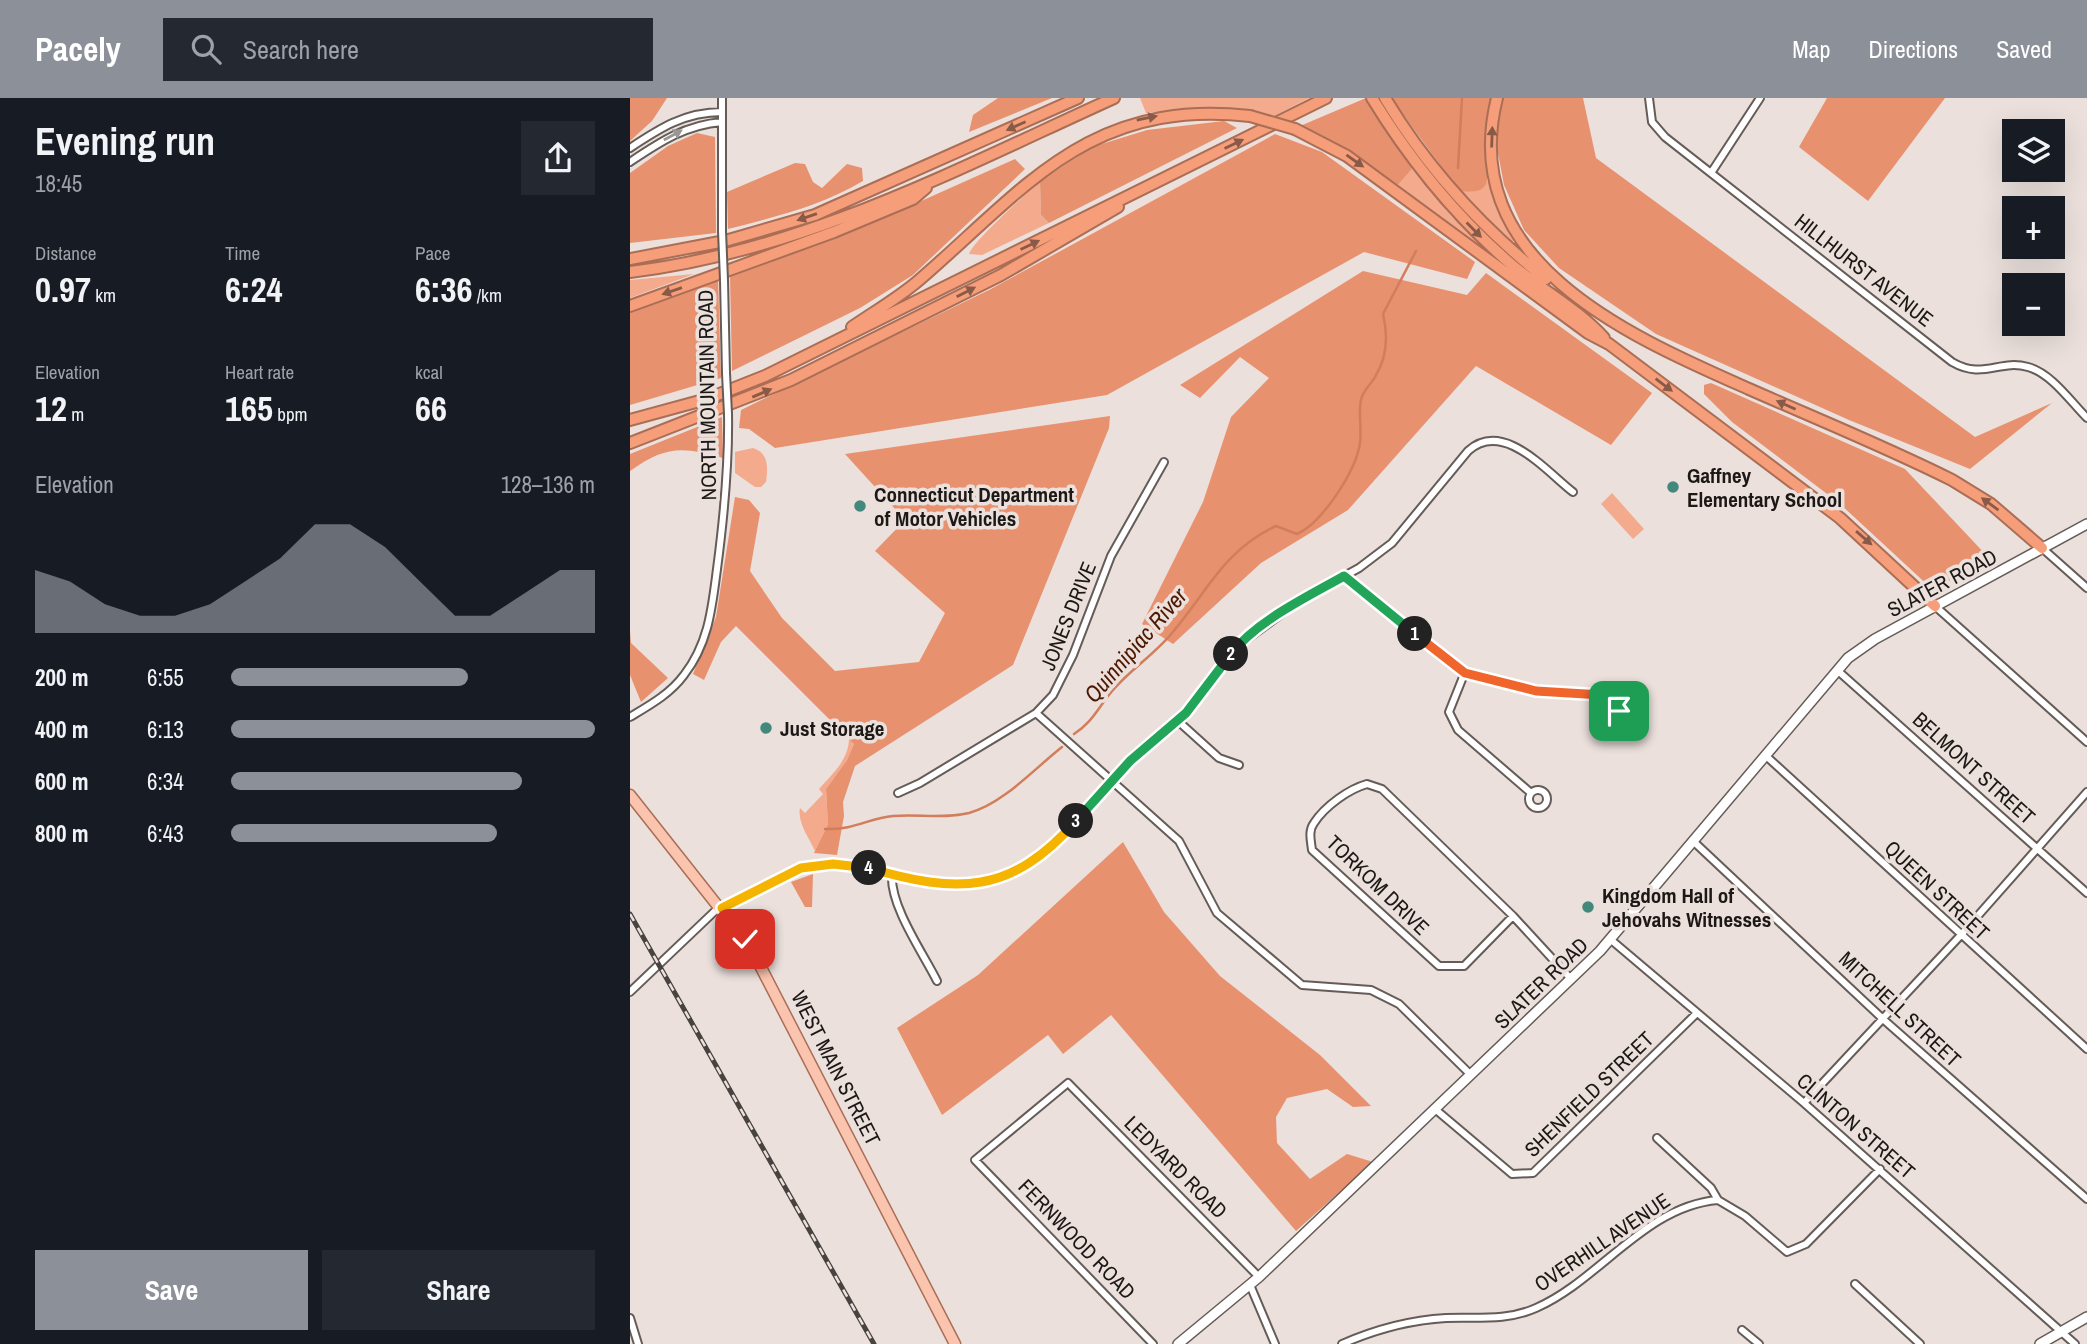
<!DOCTYPE html>
<meta charset="utf-8">
<style>
body{margin:0;font-family:"Archivo Narrow",sans-serif;background:#242831;color:#f1f3f6;height:100vh;display:flex;flex-direction:column;font-size:26px;white-space:nowrap}
*{box-sizing:border-box;margin:0}
p{font-size:23px;color:#9ea1a6}
.icon{flex:none;width:38px;height:38px;fill:none;stroke:currentColor;stroke-width:2;stroke-linecap:round;stroke-linejoin:round}
.map{position:relative;flex:1;overflow:hidden}
.drawer{display:flex;flex-direction:column;background:#171b24;width:630px}
.drawer>*{flex:none}
.fabs{position:absolute;left:1372px;top:21px;display:grid;gap:14px}
.fabs a{display:grid;place-items:center;width:63px;height:63px;border-radius:0px;background:#171b24;box-shadow:0 7px 28px #0002;font-size:35px}
.pin{position:absolute;display:grid;place-items:center;width:60px;height:60px;color:#fff;margin:-30px;border-radius:14px;box-shadow:0 4px 10px #0006}
.km{position:absolute;width:35px;height:35px;margin:-18px;border-radius:50%;background:#222;color:#fff;font-size:19px;line-height:35px;text-align:center}
.round{display:grid;place-items:center;flex:none;width:74px;height:74px;border-radius:0px;background:#242831}
.headline{display:flex;align-items:center;justify-content:space-between;height:119px;padding:0 35px}
h1{font-size:38px;font-weight:800;line-height:52px}
.figures{display:grid;grid-template-columns:repeat(3,1fr);gap:10px;height:119px;padding:7px 35px}
.figures div{display:grid;align-content:center}
.figures b{font-size:35px;font-weight:800}
.figures small{font-size:19px;font-weight:400}
.figures p{font-size:19px}
.chart{height:196px;padding:14px 35px}
.chart p{display:flex;justify-content:space-between}
.chart svg{width:100%;height:126px;margin-top:7px;fill:#8c9099;opacity:.7}
.primary-button{display:flex;gap:14px;margin-top:auto;padding:14px 35px}
.primary-button a{flex:1;height:80px;border-radius:0px;background:#8c9099;color:#fff;font-size:28px;font-weight:800;line-height:80px;text-align:center}
.primary-button a+a{background:#242831;color:#f1f3f6}
ul{padding:0 35px;list-style:none;font-size:23px}
li{display:grid;grid-template-columns:112px 84px 1fr;align-items:center;height:52px}
li i{height:18px;border-radius:9px;background:#8c9099}
header{display:flex;align-items:center;gap:42px;box-sizing:border-box;height:98px;padding:0 35px;background:#8c9099;color:#fff}
header strong{font-size:33px}
nav{display:flex;gap:38px;margin-inline-start:auto;font-size:24px}
.search{width:490px;height:63px;background:#242831;display:flex;align-items:center;gap:18px;box-sizing:border-box;padding:0 24px;border-radius:0px;color:#9ea1a6;font-size:26px}
main{display:flex;flex:1;min-height:0}
.map>svg:first-child{display:block}
</style>
<header>
<strong>Pacely</strong>
<div class="search"><svg class="icon" aria-label="search" viewBox="0 0 24 24"><circle cx="10" cy="10" r="6"/><path d="M15 15l6 6"/></svg>Search here</div>
<nav><a>Map</a><a>Directions</a><a>Saved</a></nav>
</header>
<main>
<section class="drawer">
<div class="headline"><div><h1>Evening run</h1><p>18:45</p></div><a class="round"><svg class="icon" aria-label="share" viewBox="0 0 24 24"><path d="M12 15V3M7 8l5-5 5 5M5 13v7h14v-7"/></svg></a></div>
<div class="figures">
<div><p>Distance</p><b>0.97<small> km</small></b></div>
<div><p>Time</p><b>6:24</b></div>
<div><p>Pace</p><b>6:36<small> /km</small></b></div>
</div>
<div class="figures">
<div><p>Elevation</p><b>12<small> m</small></b></div>
<div><p>Heart rate</p><b>165<small> bpm</small></b></div>
<div><p>kcal</p><b>66</b></div>
</div>
<div class="chart"><p><span>Elevation</span>128–136 m</p>
<svg viewBox="0 0 160 44" preserveAspectRatio="none"><path d="M0 44V22L10 26L20 34L30 38L40 38L50 34L60 26L70 18L80 6L90 6L100 14L110 26L120 38L130 38L140 30L150 22L160 22V44z"/></svg>
</div>
<ul>
<li><b>200 m</b>6:55<i style="width:65%"></i></li>
<li><b>400 m</b>6:13<i style="width:100%"></i></li>
<li><b>600 m</b>6:34<i style="width:80%"></i></li>
<li><b>800 m</b>6:43<i style="width:73%"></i></li>
</ul>
<div class="primary-button"><a>Save</a><a>Share</a></div>
</section>
<div class="map">
<svg width="1457" height="1246" viewBox="0 0 1457 1246">
<rect width="100%" height="100%" fill="#ebe0dc"/>
<path fill="#f4aa8d" d="M510,0H679L642,19L585,10L516,15Z
M782,71L822,119L869,161L867,163L768,87Z
M859,80L863,98L884,142L882,144L829,93C844,94 852,94 859,80Z
M410,83L411,117L419,125L352,157L339,156C344,142 395,97 410,83Z
M64,176L0,200V182Z
M123,350C139,355 138,370 136,384L131,389H125L105,375V354Z
M982,395L1014,431L1003,441L971,406Z
M219,640L224,646L217,662L196,691L198,726L185,753C179,740 167,724 170,710L175,715L193,696L189,691C202,676 219,662 219,640Z"/>
<path fill="#e8916e" d="M0,0H37L22,23L0,43Z
M368,0H422L339,34L343,17Z
M736,0L782,71L768,87L724,56L670,28Z
M761,0H861C858,16 854,33 855,50C855,75 869,98 829,93Z
M873,0H953L966,60L1345,339L1422,305L1340,371L1219,322L1026,236L929,170L894,132L874,87L865,39Z
M1197,0H1315L1238,103L1169,49Z
M594,23L607,30L419,125L411,117L410,83L462,49L517,32Z
M67,35L85,39L86,135L0,145V75L38,48Z
M645,36L692,54L845,164L837,181L734,154L477,297L145,350L119,331L109,330L111,312L359,192Z
M385,61L395,71L283,177L230,210L102,273L100,177L251,121Z
M165,65L175,66L183,84L192,90L217,66L232,70L233,83C191,108 145,119 98,131L97,94Z
M733,173L837,197L856,175L1022,295L981,347L846,268L718,412L631,465L543,546L512,526L573,404L601,319L639,280L610,259L570,300L550,287Z
M88,180L91,280L0,307V213Z
M1081,285L1275,371L1359,460L1303,492L1209,405L1102,324L1074,296V287Z
M480,318L479,330L383,567L225,668L213,704L214,718L207,757L184,755L198,726L196,691L217,662L224,646L106,528L91,544L74,582L63,576L86,519L105,399L119,402L130,415L120,473L152,520L205,573L289,564L315,515L245,453L275,422L215,356Z
M92,319L93,360C52,348 35,348 0,373V356Z
M0,533L1,545L38,580L11,604L0,577Z
M493,744L534,814L590,878L690,957L741,1008L723,1009L697,991L657,1000L646,1019L647,1045L680,1081L717,1056L743,1064L666,1133L481,917L433,956L418,937L312,1017L267,930L348,877Z
M183,776L182,809H175L161,784Z"/>
<g fill="none" stroke-linecap="round" stroke-linejoin="round">
<path stroke="#d27d5b" stroke-width="2.5" d="M828,70L832,0
M444,636C463,624 469,608 483,592C501,571 525,556 542,535C578,493 593,453 646,428L667,436C692,425 726,373 730,345C732,331 728,315 731,302C732,294 741,286 745,279C757,260 758,237 753,216L786,153
M195,731C225,732 239,720 263,718C289,716 314,721 339,715C373,706 405,670 432,649"/>
<defs>
<path id="street" d="M92,0V133
M1019,0L1022,24L1035,39L1322,264C1353,282 1369,261 1398,269C1421,275 1441,304 1457,320
M0,50C30,30 55,14 92,14
M0,64C30,44 55,27 92,24
M1081,75L1130,0
M94,182L96,275
M1412,450L1457,490
M714,478L835,574L906,593L972,597L986,602
M1305,508L1457,644
M1207,572L1457,795
M835,574L819,614L828,632L901,695
M985 605a9 9 0 1 1 18 0a9 9 0 1 1-18 0Z
M406,615L549,743L587,815L672,887L741,892L769,906L841,977
M0,619C20,607 40,596 54,577C79,545 82,509 87,471C94,418 99,369 98,316
M548,623L589,660L609,667
M1135,657L1457,951
M737,686L752,691L883,818L834,868H809L682,752C681,743 678,733 684,725C695,708 719,691 737,686Z
M899 701a9 9 0 1 1 18 0a9 9 0 1 1-18 0Z
M268,695L290,685L406,615L423,597L443,557L481,458L534,364
M1063,743L1254,922L1457,1101
M262,777C260,808 293,855 307,883
M883,818L941,881
M980,841L1174,1005L1445,1246
M0,894L85,813L171,770L215,767L289,784L329,787L369,779L410,759L432,739L500,663L556,615L605,550L669,503L729,470L762,445L838,353C873,321 916,373 943,394
M1174,1005L1330,838L1457,694
M805,1011L882,1076L903,1075L1067,915
M1027,1040L1081,1090L1088,1102L1115,1118L1157,1154L1176,1146L1250,1071
M1225,1186L1290,1246
M620,1187L645,1246
M0,1220L8,1246
M1112,1232L1129,1246
M523,1246L345,1062L438,985L629,1179
M712,1246C744,1232 781,1222 816,1220C847,1219 877,1223 906,1210C970,1182 1015,1108 1088,1102"/>
<path id="secondary" d="M548,1246L629,1179L970,853L1218,560L1245,541L1457,426
M1410,1246L1457,1219"/>
<path id="primary" d="M0,697L121,850L325,1246"/>
<path id="highway" d="M742,0C780,62 826,119 882,167C912,192 949,212 974,240
M755,0C797,70 852,130 916,181
M867,0C826,164 999,238 1119,291C1187,321 1256,349 1322,382L1361,406L1412,450
M665,31L717,58L958,235L979,246L1210,420L1305,508
M0,161L95,143L185,117L448,0
M0,174C174,153 327,71 484,0
M0,208L204,134L283,101L296,90
M222,229C244,214 268,200 288,183C394,92 458,0 620,18
M0,322L77,301L135,278L696,0
M0,345L161,282L371,177L488,109"/>
</defs>
<use href="#street" stroke="#655c58" stroke-width="10"/>
<use href="#secondary" stroke="#655c58" stroke-width="12"/>
<use href="#primary" stroke="#aa6e56" stroke-width="13"/>
<use href="#highway" stroke="#aa6e56" stroke-width="14"/>
<use href="#street" stroke="#fff" stroke-width="6"/>
<use href="#secondary" stroke="#fff" stroke-width="9"/>
<use href="#primary" stroke="#fac4af" stroke-width="10"/>
<use href="#highway" stroke="#f69d79" stroke-width="10"/>
<defs>
<path id="rail" d="M0,816L244,1246"/>
</defs>
<use href="#rail" stroke="#484240" stroke-width="5"/>
<use href="#rail" stroke="#ebe0dc" stroke-width="2.5" stroke-dasharray="8" stroke-linecap="butt"/>
<defs>
<path id="street-bridge" d="M92,133L94,182
M96,275L98,316"/>
<path id="highway-bridge" d="M620,18L665,31"/>
</defs>
<use href="#street-bridge" stroke="#655c58" stroke-width="10" stroke-linecap="butt"/>
<use href="#highway-bridge" stroke="#aa6e56" stroke-width="14" stroke-linecap="butt"/>
<use href="#street-bridge" stroke="#fff" stroke-width="6"/>
<use href="#highway-bridge" stroke="#f69d79" stroke-width="10"/>
</g>
<defs><path id="oneway-solid" d="M-6-.8H1V-3.2L6.5 0L1 3.2V.8H-6Z" transform="scale(1.75)"/></defs>
<g fill="#895a48">
<use href="#oneway-solid" transform="translate(517 20) rotate(-12)"/>
<use href="#oneway-solid" transform="translate(386 28) rotate(156)"/>
<use href="#oneway-solid" transform="translate(862 39) rotate(-88)"/>
<use href="#oneway-solid" transform="translate(604 46) rotate(-26)"/>
<use href="#oneway-solid" transform="translate(725 63) rotate(35)"/>
<use href="#oneway-solid" transform="translate(177 119) rotate(161)"/>
<use href="#oneway-solid" transform="translate(844 132) rotate(45)"/>
<use href="#oneway-solid" transform="translate(400 147) rotate(-26)"/>
<use href="#oneway-solid" transform="translate(42 193) rotate(161)"/>
<use href="#oneway-solid" transform="translate(336 194) rotate(-27)"/>
<use href="#oneway-solid" transform="translate(1034 287) rotate(37)"/>
<use href="#oneway-solid" transform="translate(132 295) rotate(-23)"/>
<use href="#oneway-solid" transform="translate(1156 307) rotate(-156)"/>
<use href="#oneway-solid" transform="translate(1360 406) rotate(-144)"/>
<use href="#oneway-solid" transform="translate(1234 440) rotate(41)"/>
</g>
<use fill="#999796" href="#oneway-solid" transform="translate(43 37) rotate(-29)"/>
<g fill="none" stroke-linecap="round" stroke-linejoin="round">
<defs>
<path id="split-1" d="M785,536L835,575L906,593L972,597L986,602L989,613"/>
<path id="split-2" d="M601,556C626,523 679,498 714,478L785,536"/>
<path id="split-3" d="M446,723L500,663L556,615L601,556"/>
<path id="split-4" d="M239,770C327,796 381,797 446,723"/>
<path id="split-5" d="M115,841L92,810L171,770L203,766L239,770"/>
</defs>
<use href="#split-1" stroke="#fff" stroke-width="14"/>
<use href="#split-2" stroke="#fff" stroke-width="14"/>
<use href="#split-3" stroke="#fff" stroke-width="14"/>
<use href="#split-4" stroke="#fff" stroke-width="14"/>
<use href="#split-5" stroke="#fff" stroke-width="14"/>
<use href="#split-1" stroke="#f0652b" stroke-width="9"/>
<use href="#split-2" stroke="#22a559" stroke-width="9"/>
<use href="#split-3" stroke="#22a559" stroke-width="9"/>
<use href="#split-4" stroke="#f5b400" stroke-width="9"/>
<use href="#split-5" stroke="#f5b400" stroke-width="9"/>
</g>
<g fill="#43887c" stroke="#ebe0dc" stroke-width="2.5">
<circle cx="1043" cy="389" r="7"/>
<circle cx="230" cy="408" r="7"/>
<circle cx="136" cy="630" r="7"/>
<circle cx="958" cy="809" r="7"/>
</g>
<g text-anchor="middle" dominant-baseline="central" stroke-width="7" stroke-linejoin="round" paint-order="stroke">
<g font-size="21" fill="#1c1816" stroke="#ebe0dc">
<text transform="translate(1234 172) rotate(38)">HILLHURST AVENUE</text>
<text transform="translate(77 297) rotate(-91)">NORTH MOUNTAIN ROAD</text>
<text transform="translate(1312 485) rotate(-28)">SLATER ROAD</text>
<text transform="translate(438 518) rotate(-68)">JONES DRIVE</text>
<text transform="translate(1344 670) rotate(42)">BELMONT STREET</text>
<text transform="translate(748 787) rotate(44)">TORKOM DRIVE</text>
<text transform="translate(1307 792) rotate(43)">QUEEN STREET</text>
<text transform="translate(911 885) rotate(-44)">SLATER ROAD</text>
<text transform="translate(1270 911) rotate(43)">MITCHELL STREET</text>
<text transform="translate(206 970) rotate(63)">WEST MAIN STREET</text>
<text transform="translate(959 996) rotate(-44)">SHENFIELD STREET</text>
<text transform="translate(1226 1028) rotate(41)">CLINTON STREET</text>
<text transform="translate(546 1069) rotate(45)">LEDYARD ROAD</text>
<text transform="translate(447 1141) rotate(46)">FERNWOOD ROAD</text>
<text transform="translate(972 1144) rotate(-34)">OVERHILL AVENUE</text>
</g>
<g font-size="21" font-weight="bold" fill="#1c1816" stroke="#ebe0dc" text-anchor="start">
<text x="1057" y="377">Gaffney<tspan x="1057" dy="24">Elementary School</tspan></text>
<text x="244" y="396">Connecticut Department<tspan x="244" dy="24">of Motor Vehicles</tspan></text>
<text x="150" y="630">Just Storage</text>
<text x="972" y="797">Kingdom Hall of<tspan x="972" dy="24">Jehovahs Witnesses</tspan></text>
</g>
<g font-size="23" font-style="italic" fill="#4d1800" stroke="#ebe0dc">
<text transform="translate(505 547) rotate(-49)">Quinnipiac River</text>
</g>
</g>
</svg>
<div class="fabs">
<a><svg class="icon" aria-label="layers" viewBox="0 0 24 24"><path d="M12 4l9 5-9 5-9-5zM3 14l9 5 9-5"/></svg></a>
<a>+</a>
<a>−</a>
</div>
<div class="pin" style="left:989px;top:613px;background:#1e9e55"><svg class="icon" aria-label="arrive" viewBox="0 0 24 24"><path d="M6 21V4h12l-3 4 3 4H6"/></svg></div>
<div class="pin" style="left:115px;top:841px;background:#d93025"><svg class="icon" aria-label="check" viewBox="0 0 24 24"><path d="M5 12l5 5 9-10"/></svg></div>
<b class="km" style="left:785px;top:536px">1</b>
<b class="km" style="left:601px;top:556px">2</b>
<b class="km" style="left:446px;top:723px">3</b>
<b class="km" style="left:239px;top:770px">4</b>
</div>
</main>
